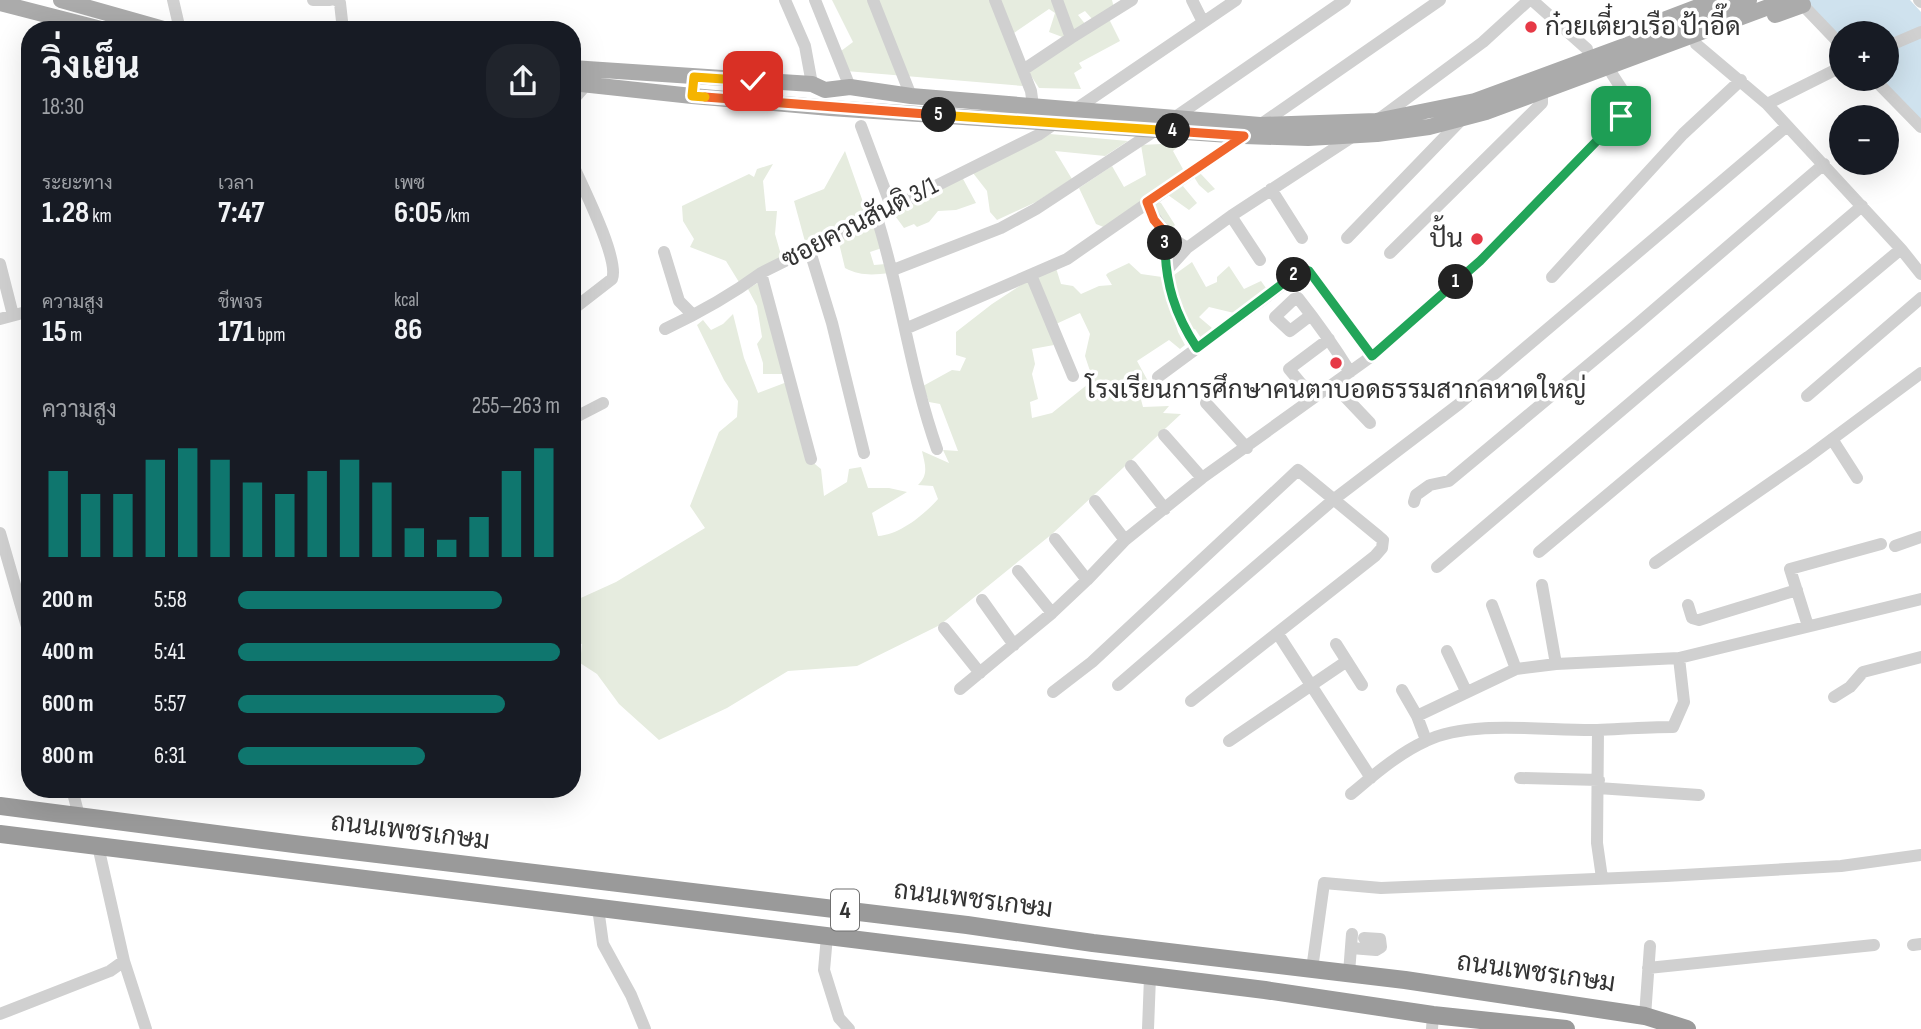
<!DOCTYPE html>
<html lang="th">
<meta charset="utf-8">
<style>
body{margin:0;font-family:"Sofia Sans Condensed",Sarabun,sans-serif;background:#20242c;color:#f1f3f6;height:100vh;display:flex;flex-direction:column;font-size:26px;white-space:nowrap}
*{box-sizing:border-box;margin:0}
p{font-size:23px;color:#9ea1a6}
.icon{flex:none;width:38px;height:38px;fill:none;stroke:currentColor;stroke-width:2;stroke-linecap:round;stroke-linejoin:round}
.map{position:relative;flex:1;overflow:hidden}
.panel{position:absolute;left:21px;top:21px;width:560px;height:777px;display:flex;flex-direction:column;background:#171b24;border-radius:28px;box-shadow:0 7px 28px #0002}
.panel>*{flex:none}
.controls{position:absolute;left:1829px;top:21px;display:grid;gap:14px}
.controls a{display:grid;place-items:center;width:70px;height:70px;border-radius:50%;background:#171b24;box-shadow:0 7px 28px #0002;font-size:35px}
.pin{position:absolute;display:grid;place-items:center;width:60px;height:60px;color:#fff;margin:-30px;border-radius:14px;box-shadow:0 4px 10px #0006}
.km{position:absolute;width:35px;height:35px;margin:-18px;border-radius:50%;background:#222;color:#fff;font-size:19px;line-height:35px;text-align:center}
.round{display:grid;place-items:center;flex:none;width:74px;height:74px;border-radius:28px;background:#20242c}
.summary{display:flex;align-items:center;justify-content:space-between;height:119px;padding:0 21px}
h1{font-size:38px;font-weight:700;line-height:52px}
.metrics{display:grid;grid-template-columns:repeat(3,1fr);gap:10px;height:119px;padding:7px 21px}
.metrics div{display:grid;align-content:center}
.metrics b{font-size:30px;font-weight:700}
.metrics small{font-size:19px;font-weight:400}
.metrics p{font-size:19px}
.chart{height:196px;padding:14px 21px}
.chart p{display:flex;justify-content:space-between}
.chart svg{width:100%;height:126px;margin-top:7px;stroke:#0f766e;stroke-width:6}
ul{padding:0 21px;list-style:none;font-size:23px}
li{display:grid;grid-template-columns:112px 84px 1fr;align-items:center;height:52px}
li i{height:18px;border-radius:9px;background:#0f766e}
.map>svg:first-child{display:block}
</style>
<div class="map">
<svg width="1921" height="1029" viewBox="0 0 1921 1029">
<rect width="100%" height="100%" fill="#fff"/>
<path fill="#e6ecdf" d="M832,0H991L1023,86L846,71L837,54L853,42Z
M997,0H1112L1114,8L1093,20L1085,11L1078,15L1086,25L1065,38L1049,32L1055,13L1049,9L1011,35Z
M1108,17L1120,41L1079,63L1082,68L1074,73L1081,89L1039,88L1024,65Z
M1050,134L1128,141L1105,156L1055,151L1072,179L1036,202L997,220L990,212L987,191L973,173Z
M1182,143L1173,151L1184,171L1106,228L1096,224L1079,188L1112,166L1124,187L1146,175L1141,145Z
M845,151L869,219L807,249L794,201L824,189Z
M773,164L763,181L766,211H777L775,234L783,262L742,287L726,261L690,247L694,239L683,221L682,206L749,174L754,177L757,169Z
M1200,173L1215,189L1208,193L1199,185L1194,177Z
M962,177L976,203L956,210L938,211L929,222L917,227L914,224L904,228L893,213Z
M1182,185L1197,203L1189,210L1168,195Z
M1155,201L1161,203L1175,225L1169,231L1154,213Z
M874,221L882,248L870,252L874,265L886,264L890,273C873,275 860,276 845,268L838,239Z
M1192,262L1206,287L1217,282V277L1229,266L1244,289L1261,281L1266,288V297L1234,313L1209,307L1199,317L1212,328L1201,338L1195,329L1189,332L1167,280Z
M1129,263L1141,274L1162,277L1178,332L1185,345L1180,349L1169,340L1137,361L1149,383L1139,392L1143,407L1169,406L1163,413L1181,414L1052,534L940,625L857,666L788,671L727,708L659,740L619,704L597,674L580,663L582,644L572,642V602L616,582L705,528L690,506L719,432L737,417L738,401L724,380L697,325L703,320L711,330L723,324L733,314L744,358L758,393L787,382L805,456L821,469L824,496L847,482L849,469L861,467L868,488H889L907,492L872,513L878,536C899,535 924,515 938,499L933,486L918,485C929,474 925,465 922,451L949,463L943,450L958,451L940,404L929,402L923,386L952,370L960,371L966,358L956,355V332L992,304L1030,279L1054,345L1032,349L1035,364L1032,374L1038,399L1030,402L1032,418L1052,413L1093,380L1085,356L1090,334L1080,313L1056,324L1037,275L1056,268L1061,284L1073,286L1081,294L1099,286L1112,285L1106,275L1108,273Z
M764,279L789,374H763V363L757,344L762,337L757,306L748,289Z"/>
<path fill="#cfe2ee" d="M1801,0H1910L1921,12V125L1877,79H1886V33H1841V42Z"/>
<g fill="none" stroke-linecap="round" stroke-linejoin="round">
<path stroke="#d0d0d0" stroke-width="12" d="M173,0L180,30
M313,0H330
M336,0L340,3L343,30
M785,0L805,46L812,84
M815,0L850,87
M873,0L911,96
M995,0L1031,91L1033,106
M1192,0L1203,22
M1532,0L1587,49
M1798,0L1841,45
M1919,0L1921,2
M1071,38L1132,0
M1696,44L1767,104L1901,249L1921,274
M1886,47L1921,32
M1023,70L1071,38L1057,0
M1874,79L1921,127
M572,101L587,84
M1767,104L1841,67
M1076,109L1236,0
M1174,118L1345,0
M1379,119L1483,42L1529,0
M1260,125L1440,0
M861,126L891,206
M572,163C582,185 620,260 612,279L572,310
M1271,189L1302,238
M1147,202C1156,224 1167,236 1187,248
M876,215C901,292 910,373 937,449
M1231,216L1260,260
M1166,234C1162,277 1174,313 1197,348
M1347,238L1463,118
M809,248L832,323L864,453
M664,252L679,301L693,315
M1390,253L1542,103V95
M0,264L13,315
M893,270L1001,228L1036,209L1156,130
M1167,270L1187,248L1231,216L1355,135
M761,273L811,459
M1031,275L1073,376
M1552,277L1683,134L1741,80
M1311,315L1290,331L1275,317L1294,299L1298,298C1317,322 1334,346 1350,372
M0,319L30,311
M665,329C699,313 731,295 761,273L1038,135L1057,122
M905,329L1067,259L1244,136
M1158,377L1304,269L1310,273L1372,356
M1333,384L1370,423
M1807,396L1921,298
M1313,398L1289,369L1329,339
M1206,403L1247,448
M572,419L603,403
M1164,435L1202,478
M1832,439L1857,478
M1131,466L1165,509
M1095,501L1125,540
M1414,502L1416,495L1430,485L1449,481L1635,326L1824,164
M0,533L30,637
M1895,546L1921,537
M1539,552L1901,249
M1655,563L1808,457L1921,373
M1437,567L1862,206
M1018,571L1052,613
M1087,580L1125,540L1202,478L1372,356L1480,261L1621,116L1627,104L1623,91L1612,74
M1542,585L1556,664
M982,600L1014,645
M1492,605L1516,669
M1688,605L1692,618L1699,620L1797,590
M1808,626L1790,569L1881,544
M944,628L980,673
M1278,634L1371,778
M1336,644L1362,685
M1447,651L1466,691
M1118,685L1333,500L1459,404L1787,126
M960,689L1052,613L1087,580L1055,539
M1402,690L1417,716L1426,740
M1053,692L1092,662L1298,470L1377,535L1383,540L1382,548L1375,556L1191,701
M1834,697L1850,687L1863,672L1921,657
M1417,716L1516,669L1556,664L1679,658L1921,599
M1598,730L1597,843L1602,878
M1229,741L1347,661
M1520,778L1599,780
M1598,788L1699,795
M72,789L79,816
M1351,794C1374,775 1399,753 1426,741C1470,719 1547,731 1597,730C1622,729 1647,727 1673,727L1684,702L1679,658
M98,846L124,961L146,1029
M598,908L603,944L631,995L645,1029
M827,936L824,970L839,1018L849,1029
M1913,945L1921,944
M1351,948L1376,950L1381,947L1380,939L1364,938
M1648,968L1874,945
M1312,969L1324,883L1381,888L1666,876L1841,866L1921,855
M1349,973L1352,934
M0,1014L110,971L124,961
M1645,1016L1650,946
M1148,1029L1150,977
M1432,1029L1433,1015"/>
<path stroke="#ababab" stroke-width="16" d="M61,0L167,30
M0,3L105,30
M1775,15L1803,5
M1653,24L1716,0
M572,68L812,84L825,90L850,87L911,96L1260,125L1376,121L1475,101L1749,0
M572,83L692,96L830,108L1244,136L1308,138L1377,134L1429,127L1486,112L1787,0"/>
<path stroke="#9a9a9a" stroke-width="18" d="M0,806L302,845L967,925L1093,943L1405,980L1645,1016L1687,1029
M0,834L1265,990L1433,1015L1566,1029"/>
</g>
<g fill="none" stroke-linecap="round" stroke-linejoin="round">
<defs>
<path id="split-1" d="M1456,282L1480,261L1621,116"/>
<path id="split-2" d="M1294,275L1304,269L1309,271L1372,356L1456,282"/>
<path id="split-3" d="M1165,243C1165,283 1175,315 1197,348L1294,275"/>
<path id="split-4" d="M1165,243L1166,234L1154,220L1147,202L1244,136L1173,131"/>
<path id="split-5" d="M939,115L1173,131"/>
<path id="split-6" d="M705,97L939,115"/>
<path id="split-7" d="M705,97L692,96L694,77L753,81"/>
</defs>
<use href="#split-1" stroke="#fff" stroke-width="14"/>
<use href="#split-2" stroke="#fff" stroke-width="14"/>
<use href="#split-3" stroke="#fff" stroke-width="14"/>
<use href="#split-4" stroke="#fff" stroke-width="14"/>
<use href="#split-5" stroke="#fff" stroke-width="14"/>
<use href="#split-6" stroke="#fff" stroke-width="14"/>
<use href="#split-7" stroke="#fff" stroke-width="14"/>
<use href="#split-1" stroke="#22a559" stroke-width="9"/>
<use href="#split-2" stroke="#22a559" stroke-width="9"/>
<use href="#split-3" stroke="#22a559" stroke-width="9"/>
<use href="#split-4" stroke="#f0652b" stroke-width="9"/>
<use href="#split-5" stroke="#f5b400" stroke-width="9"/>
<use href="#split-6" stroke="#f0652b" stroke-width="9"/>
<use href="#split-7" stroke="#f5b400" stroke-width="9"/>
</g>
<g fill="#e63946" stroke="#fff" stroke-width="2.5">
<circle cx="1531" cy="27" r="7"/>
<circle cx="1477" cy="239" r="7"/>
<circle cx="1336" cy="363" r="7"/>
</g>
<g text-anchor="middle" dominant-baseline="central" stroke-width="7" stroke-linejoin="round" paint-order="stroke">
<rect fill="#fff" stroke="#707070" stroke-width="2" x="831" y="889.5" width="28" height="41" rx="5"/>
<g font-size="24" font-weight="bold" fill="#333">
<text x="845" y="910">4</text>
</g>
<g font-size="26" fill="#333" stroke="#fff" text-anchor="start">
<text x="1545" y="27">ก๋วยเตี๋ยวเรือ ป้าอี๊ด</text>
<text x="1463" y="239" text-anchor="end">ปั้น</text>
<text x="1336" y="390" text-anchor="middle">โรงเรียนการศึกษาคนตาบอดธรรมสากลหาดใหญ่</text>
</g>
<g font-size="26" fill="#333" stroke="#fff">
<text transform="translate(860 223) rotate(-27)">ซอยควนสันติ 3/1</text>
<text transform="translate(410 832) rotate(7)">ถนนเพชรเกษม</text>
<text transform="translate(973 900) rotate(7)">ถนนเพชรเกษม</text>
<text transform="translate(1536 973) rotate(8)">ถนนเพชรเกษม</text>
</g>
</g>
</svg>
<div class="controls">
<a>+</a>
<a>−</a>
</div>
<div class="pin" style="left:1621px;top:116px;background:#1e9e55"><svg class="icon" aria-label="arrive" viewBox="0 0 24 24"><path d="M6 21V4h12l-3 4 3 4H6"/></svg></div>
<div class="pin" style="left:753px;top:81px;background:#d93025"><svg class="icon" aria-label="check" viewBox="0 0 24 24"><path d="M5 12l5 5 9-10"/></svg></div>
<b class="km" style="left:1456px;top:282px">1</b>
<b class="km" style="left:1294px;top:275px">2</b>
<b class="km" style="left:1165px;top:243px">3</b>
<b class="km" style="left:1173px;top:131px">4</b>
<b class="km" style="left:939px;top:115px">5</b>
<section class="panel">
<div class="summary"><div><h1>วิ่งเย็น</h1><p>18:30</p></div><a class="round"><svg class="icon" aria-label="share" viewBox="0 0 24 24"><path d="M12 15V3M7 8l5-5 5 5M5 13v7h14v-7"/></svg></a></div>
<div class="metrics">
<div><p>ระยะทาง</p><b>1.28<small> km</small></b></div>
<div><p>เวลา</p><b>7:47</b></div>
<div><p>เพซ</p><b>6:05<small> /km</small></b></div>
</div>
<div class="metrics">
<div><p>ความสูง</p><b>15<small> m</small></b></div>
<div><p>ชีพจร</p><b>171<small> bpm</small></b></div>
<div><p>kcal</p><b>86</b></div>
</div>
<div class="chart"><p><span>ความสูง</span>255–263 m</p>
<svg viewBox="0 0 160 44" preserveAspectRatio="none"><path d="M5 44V14M15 44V22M25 44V22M35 44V10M45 44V6M55 44V10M65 44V18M75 44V22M85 44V14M95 44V10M105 44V18M115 44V34M125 44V38M135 44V30M145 44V14M155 44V6"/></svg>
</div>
<ul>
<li><b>200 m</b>5:58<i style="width:82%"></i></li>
<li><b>400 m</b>5:41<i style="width:100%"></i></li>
<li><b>600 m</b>5:57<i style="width:83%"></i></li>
<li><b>800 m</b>6:31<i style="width:58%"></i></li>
</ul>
</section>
</div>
